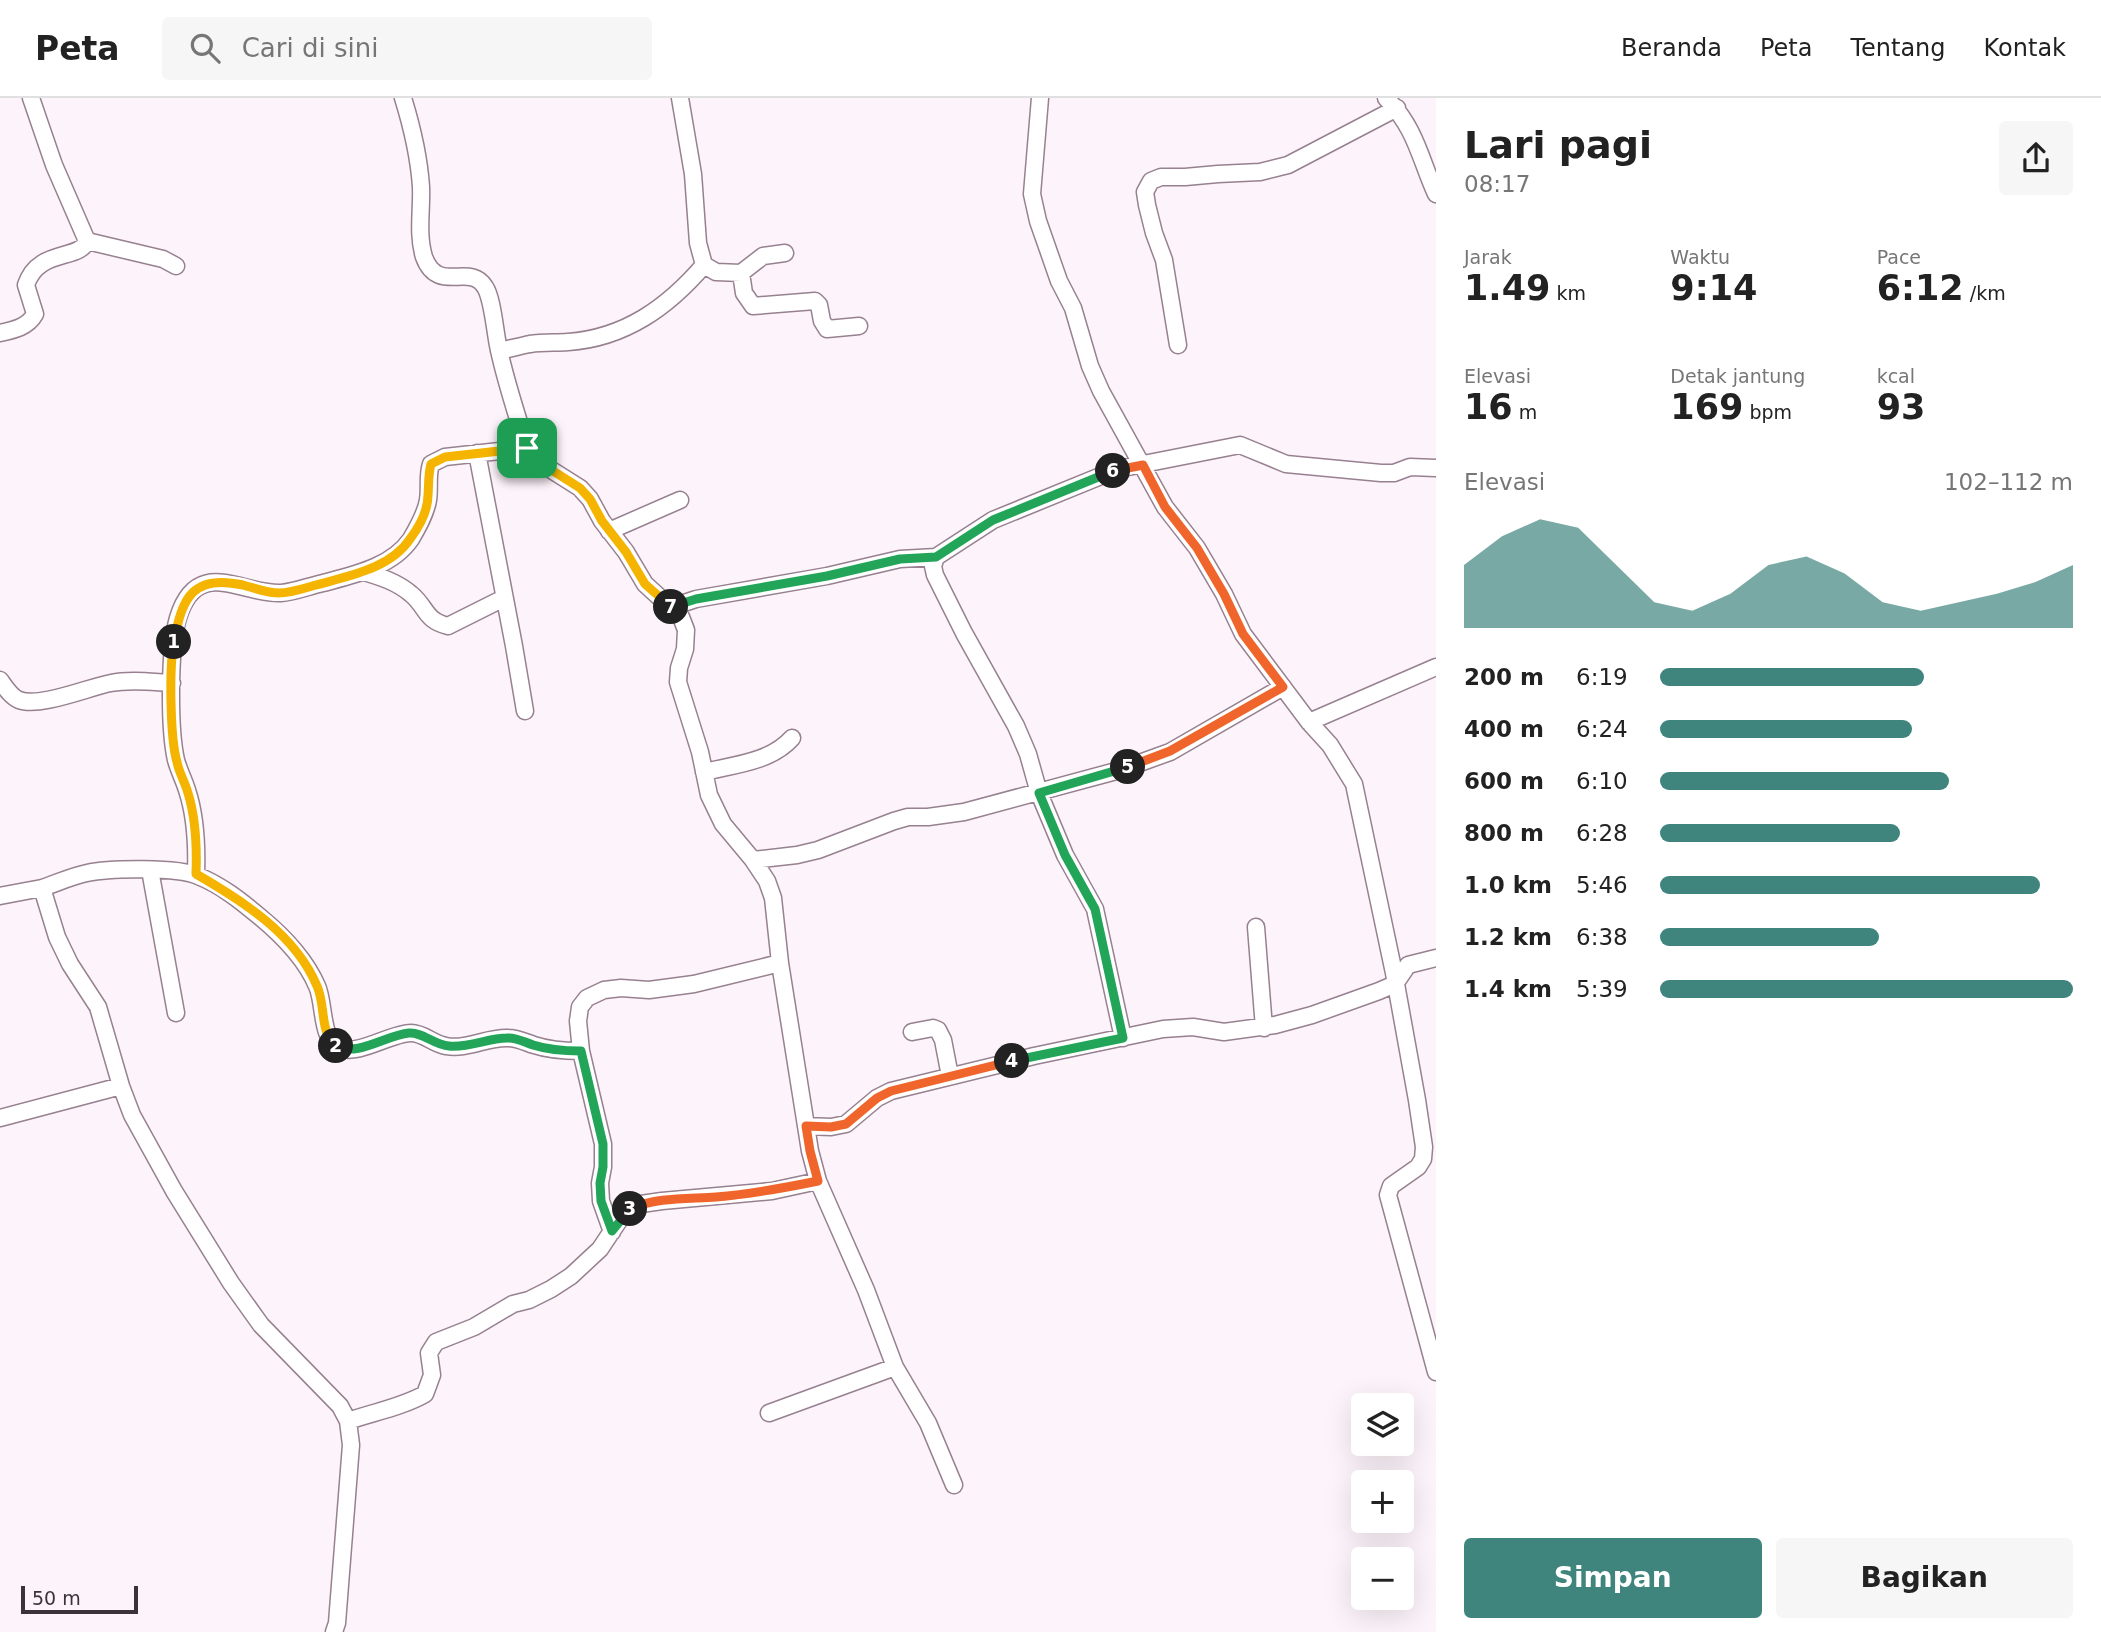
<!DOCTYPE html>
<html lang="id">
<meta charset="utf-8">
<style>
body{margin:0;font-family:"DejaVu Sans",sans-serif;background:#f6f6f6;color:#222;height:100vh;display:flex;flex-direction:column;font-size:26px;white-space:nowrap}
*{box-sizing:border-box;margin:0}
p{font-size:23px;color:#767676}
.icon{flex:none;width:38px;height:38px;fill:none;stroke:currentColor;stroke-width:2;stroke-linecap:round;stroke-linejoin:round}
.map{position:relative;flex:1;overflow:hidden}
.sheet{display:flex;flex-direction:column;background:#fff;width:665px}
.sheet>*{flex:none}
.tools{position:absolute;left:1351px;top:1295px;display:grid;gap:14px}
.tools a{display:grid;place-items:center;width:63px;height:63px;border-radius:7px;background:#fff;box-shadow:0 7px 28px #0002;font-size:35px}
.scale{position:absolute;left:21px;bottom:18px;width:117px;box-sizing:border-box;padding-left:7px;border:4px solid #3c3339;border-top:0;font-size:19px;line-height:24px;white-space:nowrap;color:#3c3339;-webkit-text-stroke:5px #fdf3fa;paint-order:stroke}
.pin{position:absolute;display:grid;place-items:center;width:60px;height:60px;color:#fff;margin:-30px;border-radius:14px;box-shadow:0 4px 10px #0006}
.km{position:absolute;width:35px;height:35px;margin:-18px;border-radius:50%;background:#222;color:#fff;font-size:19px;line-height:35px;text-align:center}
.round{display:grid;place-items:center;flex:none;width:74px;height:74px;border-radius:7px;background:#f6f6f6}
.overview{display:flex;align-items:center;justify-content:space-between;height:119px;padding:0 28px}
h1{font-size:38px;font-weight:700;line-height:52px}
.figures{display:grid;grid-template-columns:repeat(3,1fr);gap:10px;height:119px;padding:7px 28px}
.figures div{display:grid;align-content:center}
.figures b{font-size:35px;font-weight:700}
.figures small{font-size:19px;font-weight:400}
.figures p{font-size:19px}
.chart{height:196px;padding:14px 28px}
.chart p{display:flex;justify-content:space-between}
.chart svg{width:100%;height:126px;margin-top:7px;fill:#3f857e;opacity:.7}
.action{display:flex;gap:14px;margin-top:auto;padding:14px 28px}
.action a{flex:1;height:80px;border-radius:7px;background:#3f857e;color:#fff;font-size:28px;font-weight:700;line-height:80px;text-align:center}
.action a+a{background:#f6f6f6;color:#222}
ul{padding:0 28px;list-style:none;font-size:23px}
li{display:grid;grid-template-columns:112px 84px 1fr;align-items:center;height:52px}
li i{height:18px;border-radius:9px;background:#3f857e}
header{display:flex;align-items:center;gap:42px;box-sizing:border-box;height:98px;padding:0 35px;background:#fff;border-bottom:2px solid #e0e0e0}
header strong{font-size:33px}
nav{display:flex;gap:38px;margin-inline-start:auto;font-size:24px}
.search{width:490px;height:63px;background:#f6f6f6;display:flex;align-items:center;gap:18px;box-sizing:border-box;padding:0 24px;border-radius:7px;color:#767676;font-size:26px}
main{display:flex;flex:1;min-height:0}
.map>svg:first-child{display:block}
</style>
<header>
<strong>Peta</strong>
<div class="search"><svg class="icon" aria-label="search" viewBox="0 0 24 24"><circle cx="10" cy="10" r="6"/><path d="M15 15l6 6"/></svg>Cari di sini</div>
<nav><a>Beranda</a><a>Peta</a><a>Tentang</a><a>Kontak</a></nav>
</header>
<main>
<div class="map">
<svg width="1436" height="1534" viewBox="0 0 1436 1534">
<rect width="100%" height="100%" fill="#fdf3fa"/>
<g fill="none" stroke-linecap="round" stroke-linejoin="round">
<defs>
<path id="minor" d="M403,0C412,29 419,59 421,89C422,112 417,136 424,159C438,197 470,164 485,189C493,201 495,236 499,252C506,285 517,317 527,350L532,357L542,366L580,390L590,401L602,423L626,454L645,486L681,519L686,532L685,551L679,570L678,584L700,654L709,697L723,726L753,762L767,783L773,800L780,865L810,1053L818,1083L866,1192L895,1269L928,1325L954,1387
M680,0L693,76L698,145L704,167L716,174L741,175L744,195L753,208L815,203L819,207L822,223L827,231L859,228
M1040,0L1032,96L1038,123L1059,183L1073,210L1090,268L1101,293L1165,409L1197,450L1224,496L1243,536L1309,624L1330,647L1354,686L1394,875L1417,1002L1424,1049L1423,1061L1418,1069L1391,1088L1388,1097L1436,1274
M1386,0C1416,30 1420,61 1436,96
M87,143L163,161L176,168
M741,175L763,158L785,155
M0,235C14,232 28,229 35,216L26,187C38,150 79,163 87,143L54,67L31,0
M1178,247L1164,162L1154,135L1147,107L1145,94L1151,83L1161,79H1185L1218,76L1260,74L1288,67L1397,10
M499,253C509,251 520,248 530,246C543,244 556,245 568,244C625,240 668,209 704,167
M477,355L514,548L525,613
M609,433L680,402
M364,474C381,479 397,484 411,496C427,509 424,522 448,528L504,500
M672,509L696,501L827,478L900,461L936,459
M0,582C5,589 11,599 19,602C40,610 89,589 111,585C130,581 152,584 172,585
M1309,624L1436,569
M704,674C733,667 771,664 792,640
M753,762L797,757L818,752L894,723L908,719H928L964,714L1120,672L1170,654L1283,589
M150,772L176,915
M196,776C197,748 196,719 187,692C184,682 179,673 176,662C169,631 169,550 178,520C197,457 242,497 281,495C295,494 309,488 323,485C353,477 392,469 411,441C418,429 426,415 428,402C430,390 427,378 431,366L445,359L527,350
M0,798L42,790
M1256,829L1264,930
M912,934L933,930L938,932L943,942L950,978
M1123,940L1095,811L1065,757L1039,695L1028,656L1016,628L964,535L935,477L933,468L936,459L993,422L1118,371L1240,347L1286,366L1381,375H1394L1410,369L1436,370
M0,1020L121,988
M806,1028L831,1029L846,1026L877,1000L891,993L1034,958L1163,931L1193,929L1224,934L1275,927L1312,917L1379,893L1395,886L1408,867L1436,860
M612,1134L601,1103L600,1085L603,1069V1046L581,953L578,923L580,909L587,900L604,892L621,890L649,892L694,886L780,865
M769,1315L895,1269
M348,1323C374,1314 402,1309 425,1296L432,1277L429,1255L436,1244L474,1229L513,1206L529,1202L551,1191L571,1178L600,1151L620,1121L630,1111L641,1106L662,1103L772,1093L818,1083
M334,1534L337,1525L351,1347L348,1323L340,1308L261,1227L231,1185L174,1093L132,1017L121,988L98,909L70,866L57,839L42,790C57,785 72,778 87,775C109,770 179,769 198,778C221,787 241,803 260,819C283,838 305,860 317,888C325,905 320,942 340,950C358,958 391,935 411,935C424,935 433,946 446,948C467,952 487,939 508,940C517,940 525,944 534,947C549,952 564,953 581,953"/>
</defs>
<use href="#minor" stroke="#978090" stroke-width="19"/>
<use href="#minor" stroke="#fff" stroke-width="16"/>
</g>
<g fill="none" stroke-linecap="round" stroke-linejoin="round">
<defs>
<path id="split-1" d="M174,544C182,499 193,476 243,487C254,490 267,495 279,495C291,495 305,490 316,487C348,478 390,471 410,441C419,429 428,412 428,397C429,386 428,377 431,366L445,359L527,350"/>
<path id="split-2" d="M174,544C169,569 170,640 177,664C179,675 185,684 188,695C196,721 197,749 196,776C243,803 295,836 317,888C326,908 319,933 336,948"/>
<path id="split-3" d="M336,948C358,959 386,937 409,935C423,934 434,947 449,948C469,950 488,940 507,940C516,939 524,944 533,947C549,952 564,953 581,953L603,1046V1069L600,1085L601,1103L612,1133L630,1111"/>
<path id="split-4" d="M630,1111C656,1099 688,1101 716,1099C751,1096 784,1090 818,1083L810,1053L806,1028L831,1029L846,1026L877,1000L891,993L1012,963"/>
<path id="split-5" d="M1012,963L1123,940L1095,811L1065,757L1039,695L1128,669"/>
<path id="split-6" d="M1113,373L1143,367L1165,409L1197,450L1224,496L1243,536L1283,589L1170,653L1128,669"/>
<path id="split-7" d="M671,509L696,501L827,478L900,461L936,459L993,422L1113,373"/>
<path id="split-8" d="M527,350L532,357L542,366L580,390L590,401L602,423L626,454L645,486L671,509"/>
</defs>
<use href="#split-1" stroke="#fff" stroke-width="14"/>
<use href="#split-2" stroke="#fff" stroke-width="14"/>
<use href="#split-3" stroke="#fff" stroke-width="14"/>
<use href="#split-4" stroke="#fff" stroke-width="14"/>
<use href="#split-5" stroke="#fff" stroke-width="14"/>
<use href="#split-6" stroke="#fff" stroke-width="14"/>
<use href="#split-7" stroke="#fff" stroke-width="14"/>
<use href="#split-8" stroke="#fff" stroke-width="14"/>
<use href="#split-1" stroke="#f5b400" stroke-width="9"/>
<use href="#split-2" stroke="#f5b400" stroke-width="9"/>
<use href="#split-3" stroke="#22a559" stroke-width="9"/>
<use href="#split-4" stroke="#f0652b" stroke-width="9"/>
<use href="#split-5" stroke="#22a559" stroke-width="9"/>
<use href="#split-6" stroke="#f0652b" stroke-width="9"/>
<use href="#split-7" stroke="#22a559" stroke-width="9"/>
<use href="#split-8" stroke="#f5b400" stroke-width="9"/>
</g>
</svg>
<div class="tools">
<a><svg class="icon" aria-label="layers" viewBox="0 0 24 24"><path d="M12 4l9 5-9 5-9-5zM3 14l9 5 9-5"/></svg></a>
<a>+</a>
<a>−</a>
</div>
<div class="scale">50 m</div>
<div class="pin" style="left:527px;top:350px;background:#1e9e55"><svg class="icon" aria-label="arrive" viewBox="0 0 24 24"><path d="M6 21V4h12l-3 4 3 4H6"/></svg></div>
<b class="km" style="left:174px;top:544px">1</b>
<b class="km" style="left:336px;top:948px">2</b>
<b class="km" style="left:630px;top:1111px">3</b>
<b class="km" style="left:1012px;top:963px">4</b>
<b class="km" style="left:1128px;top:669px">5</b>
<b class="km" style="left:1113px;top:373px">6</b>
<b class="km" style="left:671px;top:509px">7</b>
</div>
<section class="sheet">
<div class="overview"><div><h1>Lari pagi</h1><p>08:17</p></div><a class="round"><svg class="icon" aria-label="share" viewBox="0 0 24 24"><path d="M12 15V3M7 8l5-5 5 5M5 13v7h14v-7"/></svg></a></div>
<div class="figures">
<div><p>Jarak</p><b>1.49<small> km</small></b></div>
<div><p>Waktu</p><b>9:14</b></div>
<div><p>Pace</p><b>6:12<small> /km</small></b></div>
</div>
<div class="figures">
<div><p>Elevasi</p><b>16<small> m</small></b></div>
<div><p>Detak jantung</p><b>169<small> bpm</small></b></div>
<div><p>kcal</p><b>93</b></div>
</div>
<div class="chart"><p><span>Elevasi</span>102–112 m</p>
<svg viewBox="0 0 160 44" preserveAspectRatio="none"><path d="M0 44V22L10 12L20 6L30 9L40 22L50 35L60 38L70 32L80 22L90 19L100 25L110 35L120 38L130 35L140 32L150 28L160 22V44z"/></svg>
</div>
<ul>
<li><b>200 m</b>6:19<i style="width:64%"></i></li>
<li><b>400 m</b>6:24<i style="width:61%"></i></li>
<li><b>600 m</b>6:10<i style="width:70%"></i></li>
<li><b>800 m</b>6:28<i style="width:58%"></i></li>
<li><b>1.0 km</b>5:46<i style="width:92%"></i></li>
<li><b>1.2 km</b>6:38<i style="width:53%"></i></li>
<li><b>1.4 km</b>5:39<i style="width:100%"></i></li>
</ul>
<div class="action"><a>Simpan</a><a>Bagikan</a></div>
</section>
</main>
